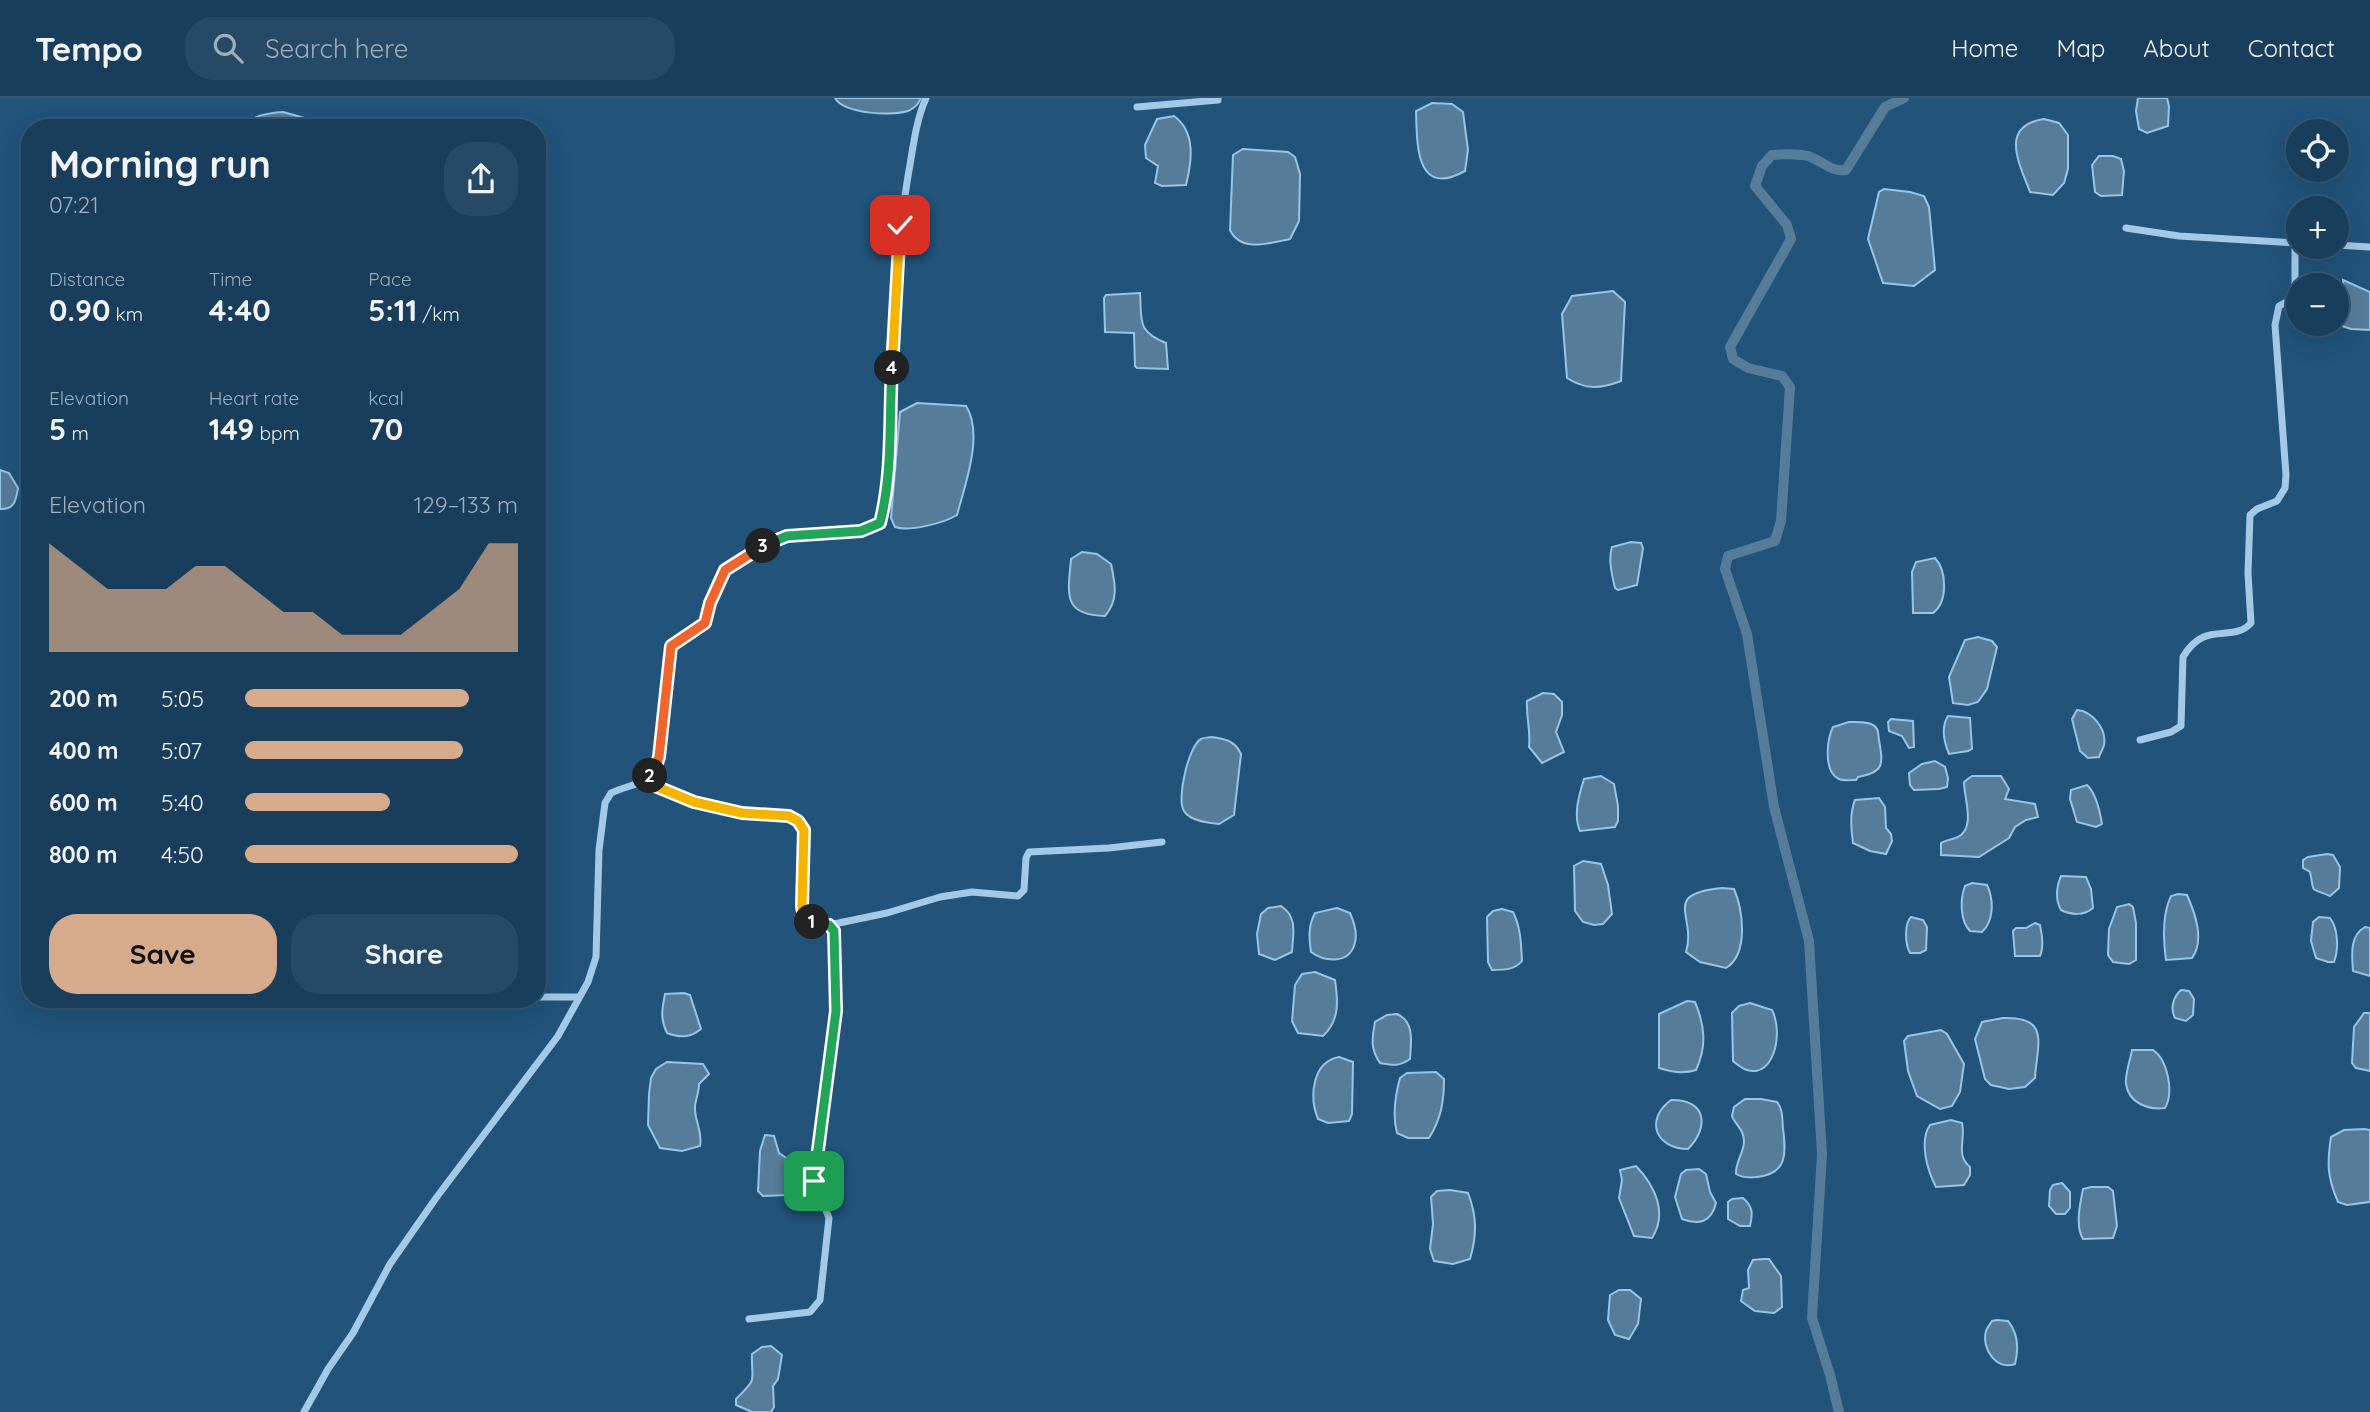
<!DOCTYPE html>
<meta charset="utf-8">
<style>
body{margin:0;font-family:Quicksand,sans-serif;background:#264965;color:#f1f3f6;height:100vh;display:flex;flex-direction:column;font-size:26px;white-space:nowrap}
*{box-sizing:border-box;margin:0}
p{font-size:23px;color:#9faebb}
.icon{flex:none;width:38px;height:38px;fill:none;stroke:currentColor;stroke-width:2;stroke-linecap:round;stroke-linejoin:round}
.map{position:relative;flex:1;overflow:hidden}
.details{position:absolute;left:21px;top:21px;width:525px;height:889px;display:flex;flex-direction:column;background:#193e5c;border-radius:28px;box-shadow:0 7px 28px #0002,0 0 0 2px #375772}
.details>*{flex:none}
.controls{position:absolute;left:2286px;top:21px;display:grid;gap:14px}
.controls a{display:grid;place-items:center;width:63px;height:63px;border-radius:50%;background:#193e5c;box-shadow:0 7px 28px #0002,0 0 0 2px #375772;font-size:35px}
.pin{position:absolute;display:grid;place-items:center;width:60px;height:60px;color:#fff;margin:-30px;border-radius:14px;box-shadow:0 4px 10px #0006}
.km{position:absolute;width:35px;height:35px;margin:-18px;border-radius:50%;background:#222;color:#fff;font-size:19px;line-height:35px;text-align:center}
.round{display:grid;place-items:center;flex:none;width:74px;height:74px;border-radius:28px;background:#264965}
.summary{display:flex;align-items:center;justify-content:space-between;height:119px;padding:0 28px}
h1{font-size:38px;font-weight:800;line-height:52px}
.metrics{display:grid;grid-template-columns:repeat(3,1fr);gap:10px;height:119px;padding:7px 28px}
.metrics div{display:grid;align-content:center}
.metrics b{font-size:30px;font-weight:800}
.metrics small{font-size:19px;font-weight:400}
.metrics p{font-size:19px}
.chart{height:196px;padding:14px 28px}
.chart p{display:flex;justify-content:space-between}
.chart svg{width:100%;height:126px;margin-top:7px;fill:#d6ab8b;opacity:.7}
.button{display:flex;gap:14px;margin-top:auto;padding:14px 28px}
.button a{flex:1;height:80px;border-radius:28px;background:#d6ab8b;color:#111;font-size:28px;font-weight:800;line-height:80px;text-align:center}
.button a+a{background:#264965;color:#f1f3f6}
ul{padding:0 28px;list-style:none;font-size:23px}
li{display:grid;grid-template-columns:112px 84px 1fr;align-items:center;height:52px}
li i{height:18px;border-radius:9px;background:#d6ab8b}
header{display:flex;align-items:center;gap:42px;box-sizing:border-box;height:98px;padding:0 35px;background:#193e5c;border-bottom:2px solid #375772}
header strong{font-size:33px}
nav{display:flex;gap:38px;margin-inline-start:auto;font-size:24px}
.search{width:490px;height:63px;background:#264965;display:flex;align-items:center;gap:18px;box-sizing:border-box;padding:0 24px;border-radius:28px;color:#9faebb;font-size:26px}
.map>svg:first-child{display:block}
</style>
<header>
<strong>Tempo</strong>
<div class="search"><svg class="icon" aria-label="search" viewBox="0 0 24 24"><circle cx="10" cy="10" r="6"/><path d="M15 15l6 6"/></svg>Search here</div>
<nav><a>Home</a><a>Map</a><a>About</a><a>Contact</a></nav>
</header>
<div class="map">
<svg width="2370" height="1314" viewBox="0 0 2370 1314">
<rect width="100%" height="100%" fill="#21537b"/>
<path fill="#577c99" stroke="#97c5e7" stroke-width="2" d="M835,0H921C918,6 916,9 910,12C895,19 844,16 835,0Z
M2138,0H2167L2169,8L2168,28L2147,35L2139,31L2136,13Z
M1432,5L1452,6L1463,14L1468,52L1465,73C1416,100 1417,48 1416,13Z
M283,14L308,21L317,30H243C251,17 269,15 283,14Z
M1174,18C1196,34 1192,63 1186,87L1162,88L1155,85L1158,68L1146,60L1145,47L1157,21Z
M2044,21L2059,25L2068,37V71L2064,85L2053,97L2030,94C2019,65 1999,28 2044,21Z
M1243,51L1288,54L1295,59L1300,76L1299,123L1290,141C1270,145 1241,155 1230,132L1233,57Z
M2099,58H2113L2121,61L2124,73L2122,97L2101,98L2095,94L2092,67Z
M1884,91L1910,94L1924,98L1929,109L1935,172L1914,188L1883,185L1868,141L1879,94Z
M2343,182L2370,194V232L2351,231L2342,228L2345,211Z
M1613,193L1625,204L1621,283C1600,291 1586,292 1567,280L1562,216L1572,198Z
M1140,195C1142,222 1136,233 1166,245L1168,271L1137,270L1135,268L1134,235L1105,234L1104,200L1106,197Z
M917,305L966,308C984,336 965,387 957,417C944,425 909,434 895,429L891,420L900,314Z
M0,372L9,375L18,390C16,403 14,412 0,411Z
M1631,444L1641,445L1643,450L1637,487L1618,492L1615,490C1612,477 1608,462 1612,449Z
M1082,454L1097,456L1111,466C1115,485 1119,502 1105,518C1062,517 1068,496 1071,461Z
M1935,460C1947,473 1948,504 1933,515H1913L1912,474L1916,464Z
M1978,539L1992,543L1997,549L1987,591L1978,604L1968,607L1953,605L1949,579L1965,542Z
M1543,595L1554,596L1562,604V617L1556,634L1564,654L1542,665L1529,649C1531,633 1526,619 1527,603Z
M2077,612C2092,613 2107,631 2104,647C2103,651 2100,655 2099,659L2088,660L2080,653L2072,621Z
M1948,618L1970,620L1972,651L1968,653L1949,656C1944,644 1941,629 1948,618Z
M1891,621L1913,623L1914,649L1909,650L1902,638L1889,633L1888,624Z
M1849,624C1856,624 1867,623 1873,627C1879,630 1878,636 1879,642C1883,666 1885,674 1858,679L1856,682C1851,682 1843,683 1839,681C1823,674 1827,641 1833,629Z
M1212,639C1226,641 1235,643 1241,656L1234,717L1219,726C1208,725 1190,723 1184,713C1176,701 1189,647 1201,641C1202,640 1211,639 1212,639Z
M1935,663L1945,669L1948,680L1947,689L1939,691L1914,692L1910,687L1909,675L1922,666Z
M1601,678L1614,686L1618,708V723L1615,729L1580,733C1573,717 1579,697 1584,681Z
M1972,678H2001L2009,691L2005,701L2035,706L2038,719L2026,722L2015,729L2009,740L1979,759L1941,757V745C1947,741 1952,742 1958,739C1976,730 1964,700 1964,684Z
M2087,687C2096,695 2100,714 2102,726L2096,729L2077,724L2070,701L2071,692Z
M1879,700L1885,709L1886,730L1891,736L1892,743L1886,756L1870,753L1853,745C1851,732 1850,714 1855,702Z
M2327,756L2333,757L2340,769L2339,790L2330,798C2308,789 2315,796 2310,774L2303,770V762L2308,759Z
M1583,763L1601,766L1608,787L1612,816L1603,826L1594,827L1583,824L1575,813L1574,768Z
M2061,778L2086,779L2091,791L2093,810C2084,818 2071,817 2061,812C2055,801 2056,790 2061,778Z
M1972,785L1987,787C1994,802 1994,823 1982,834L1970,833C1960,823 1960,801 1965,788Z
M1722,790L1734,791C1743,812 1749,856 1726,870L1700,864L1686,854C1697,818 1660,796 1722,790Z
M2178,796L2187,797C2195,815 2205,842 2192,860L2166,862C2163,841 2162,817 2171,798Z
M2129,806L2133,809L2136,825V862L2129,866L2113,864L2108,857L2109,831L2117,809Z
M1281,808C1298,819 1293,836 1292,854L1275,862L1259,856L1257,836L1261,816L1268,810Z
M1337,810L1350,815C1354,824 1358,838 1354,848C1347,867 1323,863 1311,854C1309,840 1308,828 1315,815Z
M1502,811L1513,814C1521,830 1521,846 1522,863C1515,872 1503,872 1492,872L1488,864L1487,819L1493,813Z
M1911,819L1923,822L1927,829L1926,852L1920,855H1910C1905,846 1904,826 1911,819Z
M2319,819L2330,820C2338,830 2339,851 2334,864H2328L2316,860L2311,843L2313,824Z
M2035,825L2040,827C2042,836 2044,849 2040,858H2015L2013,833L2016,830H2026Z
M2365,829L2370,830V878L2353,873C2352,858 2349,838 2365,829Z
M1315,874L1335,882C1338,903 1340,922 1323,938L1298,935L1292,923L1295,887L1302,876Z
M2181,892L2189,893L2194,901L2193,917L2186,923L2175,920C2170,911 2173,899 2181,892Z
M684,895L690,897L701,931C690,940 680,940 667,935C660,921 662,911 665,896Z
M1687,903L1695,904C1705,928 1707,948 1696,972C1683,976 1672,974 1659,970V916Z
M1750,905L1772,912C1786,940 1769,996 1733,963L1732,915L1739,908Z
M2364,915H2370V973L2356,970L2352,965L2354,929Z
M1397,916C1415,924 1411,944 1410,961C1399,969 1392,967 1380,965C1370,950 1372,941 1375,924L1387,917Z
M2003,920C2051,918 2037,947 2035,980L2025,989L2009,991L1991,987L1985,981L1975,941L1982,924Z
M1941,932L1947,936L1964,966L1960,994L1952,1008L1940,1011L1917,998L1908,973L1904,943L1908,938Z
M2132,952H2153C2168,962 2174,995 2165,1010C2149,1012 2129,1006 2126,986C2125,976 2130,963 2132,952Z
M1339,959L1353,964L1352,1016L1349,1023L1328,1025L1318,1021C1309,999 1312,964 1339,959Z
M667,964L703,966L709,976L699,986C699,994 696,1000 695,1008C694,1022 703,1034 700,1048L682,1053L660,1050L648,1027L649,996L651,980L656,971Z
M1436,974L1444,981C1444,1004 1441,1021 1429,1040H1408L1397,1035C1392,1016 1395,998 1400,980L1407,975Z
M1745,1001H1761L1777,1004C1783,1011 1782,1020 1783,1030C1786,1055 1788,1076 1757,1079C1749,1080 1743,1080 1736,1076C1735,1061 1749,1050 1742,1034C1739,1028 1734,1024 1732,1018L1734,1009Z
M1671,1002C1706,1001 1710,1029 1688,1051C1656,1051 1644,1022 1671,1002Z
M1951,1022L1962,1025C1966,1042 1955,1056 1970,1069V1077L1964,1087L1936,1089C1927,1072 1919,1043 1930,1027Z
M2364,1031L2370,1032V1104L2347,1107L2338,1104C2327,1079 2327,1065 2331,1039L2344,1032Z
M765,1037L774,1038L779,1055L795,1066L787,1097L763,1098L758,1093L760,1053Z
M1636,1068C1655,1088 1668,1115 1652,1140L1634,1138L1619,1100L1622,1082L1620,1072Z
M1699,1071L1706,1076L1710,1094L1716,1105C1711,1125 1699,1127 1682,1121L1675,1099L1681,1076L1686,1072Z
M2062,1085L2070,1094V1110L2065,1116H2056L2049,1108L2050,1092L2053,1087Z
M2091,1089H2108L2113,1093L2117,1128L2113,1140L2083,1141C2075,1128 2080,1106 2083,1091Z
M1450,1092L1468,1095C1477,1118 1477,1137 1470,1161L1453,1166L1434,1163L1430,1151L1433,1126L1431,1099L1437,1093Z
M1743,1100C1753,1109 1753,1115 1750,1128H1740L1728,1121V1104L1732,1101Z
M1763,1161H1769L1781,1178L1782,1209L1774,1215L1755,1213L1741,1203L1743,1192L1749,1190L1748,1172L1753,1162Z
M1619,1192H1630L1641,1201L1638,1226L1629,1241L1615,1237L1608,1222L1610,1197Z
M1997,1222L2008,1223C2018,1235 2019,1250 2015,1266C1997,1273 1981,1251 1986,1233C1987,1230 1990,1226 1992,1223Z
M771,1248L782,1257L778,1281L773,1288L774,1309L771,1314H752L736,1307V1301C759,1278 751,1285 752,1256L762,1249Z"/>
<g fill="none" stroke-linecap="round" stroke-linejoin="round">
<path stroke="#577c99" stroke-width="10" d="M1839,1314L1830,1277L1812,1220L1822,1056L1809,843L1774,709L1747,536L1725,471L1728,458L1775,443L1781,423L1790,289L1782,278L1748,270L1733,261L1730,249L1791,141L1787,127L1755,88L1762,68L1772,57C1784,56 1797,55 1808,58C1823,63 1830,74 1846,72L1885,9L1904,0"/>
<path stroke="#a3c9e6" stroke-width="7" d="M1137,9L1218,2V0
M2126,130L2179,138L2296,145
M2336,147L2370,149
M2140,642L2171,634L2181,628L2183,559C2205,521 2232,546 2251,525L2248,475L2250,417L2257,411L2277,403L2285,390L2286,377L2275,227L2279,208L2292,201L2295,184V145
M643,683L694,704L742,715L789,718L798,723L804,732L802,771L804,820L810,824L829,827L834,833L836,913L815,1066L814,1083L829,1120L820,1202L810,1214L749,1221
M829,827L887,815L940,799L972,794L1018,798L1024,792L1026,760L1029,754L1109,750L1162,744
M537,899H579
M304,1314L328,1271L353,1235L390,1166L436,1100L558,938L588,884L596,859L599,752L605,705L611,695C635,684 649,689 659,659L672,548L705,525C709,508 714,489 724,474C737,456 788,436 811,435C838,435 854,436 879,425C892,377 889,329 891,281C895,213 897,145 908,78C913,52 915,25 926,0"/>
</g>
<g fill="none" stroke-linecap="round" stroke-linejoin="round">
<defs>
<path id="split-1" d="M812,824L829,827L834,833L836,913L814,1083"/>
<path id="split-2" d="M650,678L643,683L694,704L742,715L789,718L798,723L804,732L802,808L804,820L812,824"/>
<path id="split-3" d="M650,678L654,674L659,659L671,548L705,525L710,505L725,472L763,448"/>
<path id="split-4" d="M763,448L787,438L861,433L880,425C893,374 889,322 892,270"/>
<path id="split-5" d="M892,270L900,127"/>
</defs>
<use href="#split-1" stroke="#fff" stroke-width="14"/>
<use href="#split-2" stroke="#fff" stroke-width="14"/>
<use href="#split-3" stroke="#fff" stroke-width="14"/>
<use href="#split-4" stroke="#fff" stroke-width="14"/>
<use href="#split-5" stroke="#fff" stroke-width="14"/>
<use href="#split-1" stroke="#22a559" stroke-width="9"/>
<use href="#split-2" stroke="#f5b400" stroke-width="9"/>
<use href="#split-3" stroke="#f0652b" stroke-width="9"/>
<use href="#split-4" stroke="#22a559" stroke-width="9"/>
<use href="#split-5" stroke="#f5b400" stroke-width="9"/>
</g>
</svg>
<div class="controls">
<a><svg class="icon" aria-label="locate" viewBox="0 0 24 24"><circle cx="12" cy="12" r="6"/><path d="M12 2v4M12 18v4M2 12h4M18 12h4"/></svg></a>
<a>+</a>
<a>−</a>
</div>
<div class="pin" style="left:814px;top:1083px;background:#1e9e55"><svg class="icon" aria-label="arrive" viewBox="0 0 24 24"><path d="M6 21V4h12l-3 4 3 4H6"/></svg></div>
<div class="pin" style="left:900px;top:127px;background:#d93025"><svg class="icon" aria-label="check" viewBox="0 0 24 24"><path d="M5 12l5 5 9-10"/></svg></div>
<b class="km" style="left:812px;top:824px">1</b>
<b class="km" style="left:650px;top:678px">2</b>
<b class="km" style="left:763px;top:448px">3</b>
<b class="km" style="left:892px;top:270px">4</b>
<section class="details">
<div class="summary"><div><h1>Morning run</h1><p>07:21</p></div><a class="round"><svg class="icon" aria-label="share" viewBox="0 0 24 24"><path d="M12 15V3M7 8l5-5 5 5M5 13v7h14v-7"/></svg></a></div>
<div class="metrics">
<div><p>Distance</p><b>0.90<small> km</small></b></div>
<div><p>Time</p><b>4:40</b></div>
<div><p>Pace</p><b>5:11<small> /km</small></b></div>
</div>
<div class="metrics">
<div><p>Elevation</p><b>5<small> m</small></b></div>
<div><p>Heart rate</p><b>149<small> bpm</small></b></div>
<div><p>kcal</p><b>70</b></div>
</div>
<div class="chart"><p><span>Elevation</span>129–133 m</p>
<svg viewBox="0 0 160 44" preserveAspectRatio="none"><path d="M0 44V6L10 14L20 22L30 22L40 22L50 14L60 14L70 22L80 30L90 30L100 38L110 38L120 38L130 30L140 22L150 6L160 6V44z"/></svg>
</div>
<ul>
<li><b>200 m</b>5:05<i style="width:82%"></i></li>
<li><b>400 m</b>5:07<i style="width:80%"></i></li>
<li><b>600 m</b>5:40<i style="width:53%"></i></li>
<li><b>800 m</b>4:50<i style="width:100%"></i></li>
</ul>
<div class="button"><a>Save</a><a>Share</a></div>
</section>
</div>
